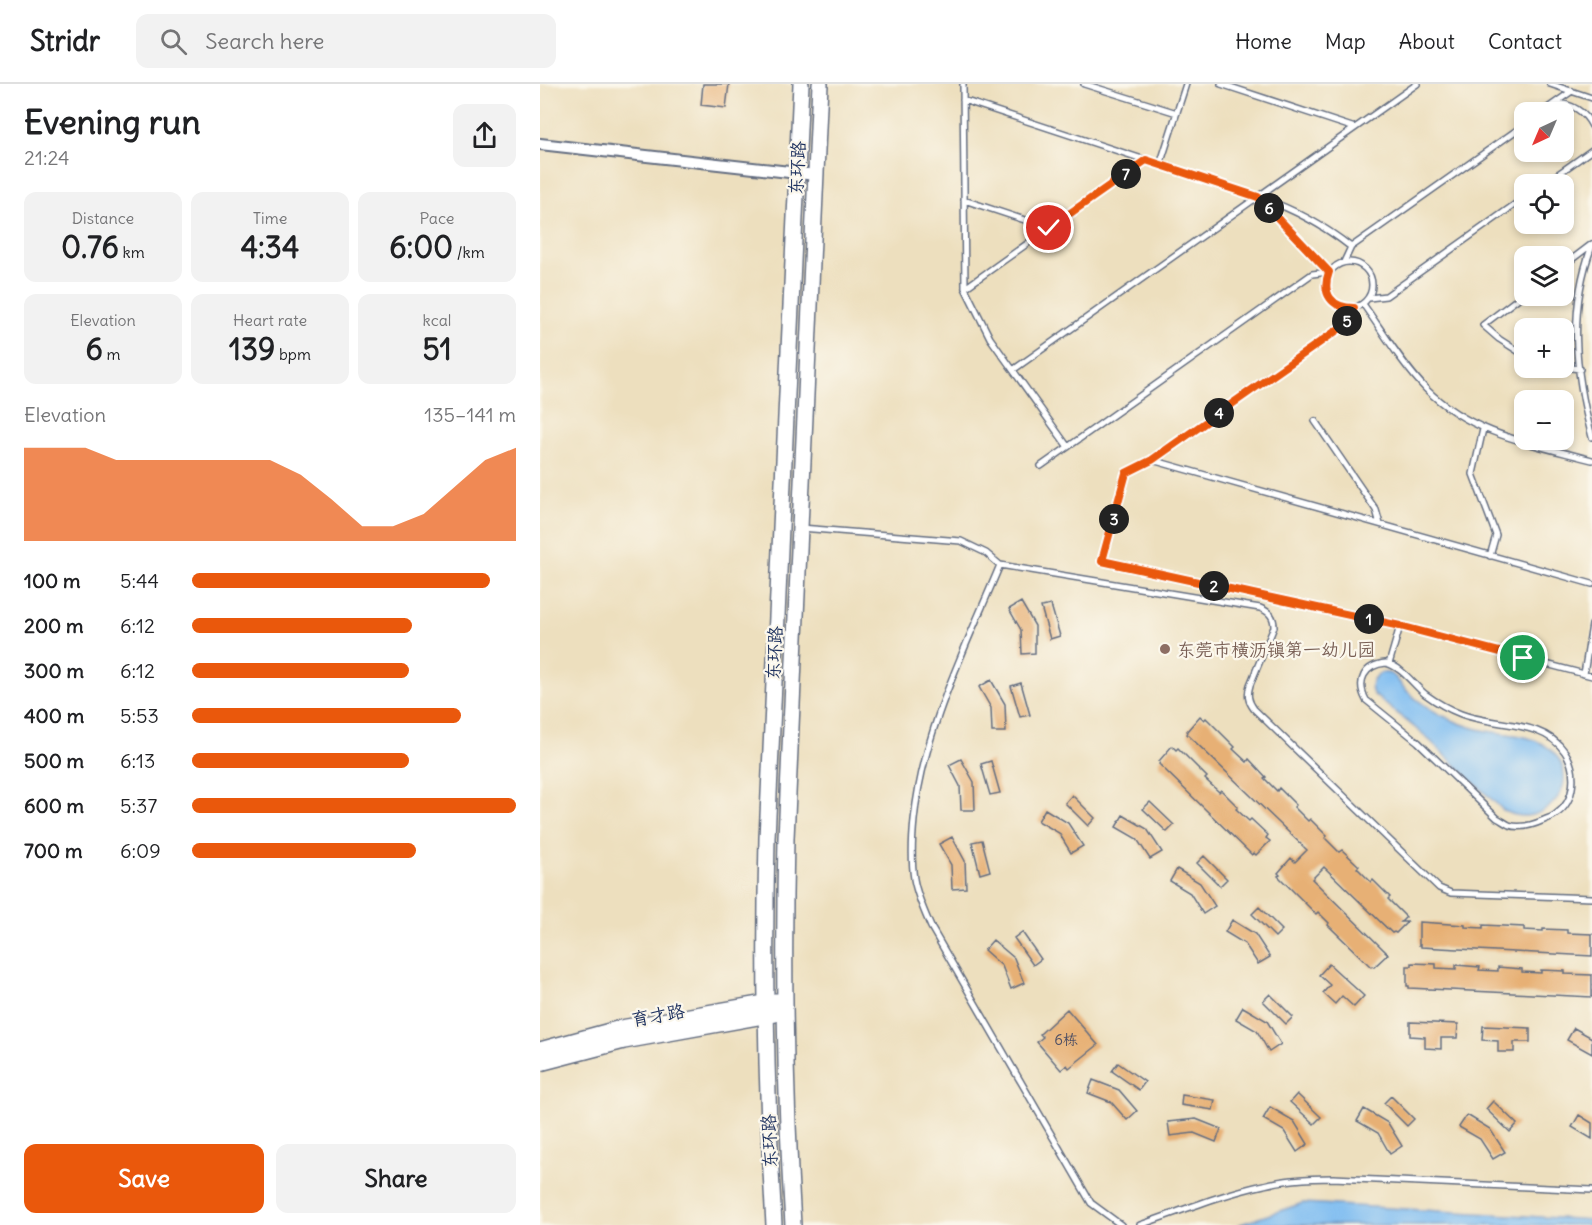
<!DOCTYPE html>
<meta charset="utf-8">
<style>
body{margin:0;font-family:Delius,"LXGW WenKai TC",sans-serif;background:#f2f2f2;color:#202124;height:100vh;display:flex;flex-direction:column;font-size:22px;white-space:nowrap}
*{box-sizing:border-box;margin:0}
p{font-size:20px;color:#757577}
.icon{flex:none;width:33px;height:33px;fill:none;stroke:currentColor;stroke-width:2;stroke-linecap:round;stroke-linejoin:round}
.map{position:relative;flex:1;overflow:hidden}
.drawer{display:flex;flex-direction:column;background:#fff;width:540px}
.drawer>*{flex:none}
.needle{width:39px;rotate:224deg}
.fabs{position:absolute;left:974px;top:18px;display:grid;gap:12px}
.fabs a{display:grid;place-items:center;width:60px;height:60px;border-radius:12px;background:#fff;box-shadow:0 3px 9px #0003;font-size:30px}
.pin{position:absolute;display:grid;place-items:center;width:51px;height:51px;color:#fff;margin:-26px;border:3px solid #fff;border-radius:50%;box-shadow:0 2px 6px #0007}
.km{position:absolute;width:30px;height:30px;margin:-15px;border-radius:50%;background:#222;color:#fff;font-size:16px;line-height:30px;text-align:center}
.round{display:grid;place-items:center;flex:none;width:63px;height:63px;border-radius:12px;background:#f2f2f2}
.summary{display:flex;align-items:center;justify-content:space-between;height:102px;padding:0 24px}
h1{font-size:33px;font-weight:700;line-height:45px}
.stats{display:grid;grid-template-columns:repeat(3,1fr);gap:9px;height:102px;padding:6px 24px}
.stats div{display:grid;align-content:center;border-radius:12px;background:#f2f2f2;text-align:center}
.stats b{font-size:30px;font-weight:700}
.stats small{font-size:16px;font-weight:400}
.stats p{font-size:16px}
.chart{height:168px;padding:12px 24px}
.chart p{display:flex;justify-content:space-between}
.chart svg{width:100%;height:108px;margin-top:6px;fill:#ea580c;opacity:.7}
.button{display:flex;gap:12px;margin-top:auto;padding:12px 24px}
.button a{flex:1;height:69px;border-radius:12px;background:#ea580c;color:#fff;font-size:24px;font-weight:700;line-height:69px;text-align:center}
.button a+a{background:#f2f2f2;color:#202124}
ul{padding:0 24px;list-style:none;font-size:20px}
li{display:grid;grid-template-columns:96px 72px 1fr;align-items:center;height:45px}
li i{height:15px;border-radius:8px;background:#ea580c}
header{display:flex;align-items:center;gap:36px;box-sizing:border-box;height:84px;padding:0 30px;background:#fff;border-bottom:2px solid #e0e0e0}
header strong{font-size:28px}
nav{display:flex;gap:33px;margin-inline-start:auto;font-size:21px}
.search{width:420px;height:54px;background:#f2f2f2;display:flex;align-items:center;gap:15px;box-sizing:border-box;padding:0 21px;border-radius:12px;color:#757577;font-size:22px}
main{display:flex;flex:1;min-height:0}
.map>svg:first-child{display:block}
</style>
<header>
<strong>Stridr</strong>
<div class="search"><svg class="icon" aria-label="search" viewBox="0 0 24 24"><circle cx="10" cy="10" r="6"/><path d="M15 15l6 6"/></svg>Search here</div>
<nav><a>Home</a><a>Map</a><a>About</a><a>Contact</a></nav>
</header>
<main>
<section class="drawer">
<div class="summary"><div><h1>Evening run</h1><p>21:24</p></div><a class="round"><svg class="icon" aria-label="share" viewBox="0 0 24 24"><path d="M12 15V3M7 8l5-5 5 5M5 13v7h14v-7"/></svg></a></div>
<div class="stats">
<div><p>Distance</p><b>0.76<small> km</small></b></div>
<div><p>Time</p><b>4:34</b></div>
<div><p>Pace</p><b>6:00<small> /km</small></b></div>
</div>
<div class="stats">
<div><p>Elevation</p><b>6<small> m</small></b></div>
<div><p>Heart rate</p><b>139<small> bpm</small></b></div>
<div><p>kcal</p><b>51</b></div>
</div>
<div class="chart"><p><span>Elevation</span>135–141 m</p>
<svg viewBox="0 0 160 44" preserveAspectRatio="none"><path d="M0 44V6L10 6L20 6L30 11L40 11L50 11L60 11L70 11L80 11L90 17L100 27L110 38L120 38L130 33L140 22L150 11L160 6V44z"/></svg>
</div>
<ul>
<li><b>100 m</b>5:44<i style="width:92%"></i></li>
<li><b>200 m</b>6:12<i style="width:68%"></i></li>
<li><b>300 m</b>6:12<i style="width:67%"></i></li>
<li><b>400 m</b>5:53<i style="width:83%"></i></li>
<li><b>500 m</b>6:13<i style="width:67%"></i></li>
<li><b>600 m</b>5:37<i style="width:100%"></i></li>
<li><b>700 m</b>6:09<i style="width:69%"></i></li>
</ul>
<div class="button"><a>Save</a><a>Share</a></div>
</section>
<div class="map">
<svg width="1052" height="1141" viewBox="0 0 1052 1141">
<rect width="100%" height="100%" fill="#fbf7ec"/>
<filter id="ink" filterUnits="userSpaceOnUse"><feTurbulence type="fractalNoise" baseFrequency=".0167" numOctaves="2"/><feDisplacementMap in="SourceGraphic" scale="12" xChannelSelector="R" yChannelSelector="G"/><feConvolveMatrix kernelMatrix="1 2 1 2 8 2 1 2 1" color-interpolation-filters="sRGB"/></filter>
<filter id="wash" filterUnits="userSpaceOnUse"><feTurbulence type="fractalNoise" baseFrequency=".008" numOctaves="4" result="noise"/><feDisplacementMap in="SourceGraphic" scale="24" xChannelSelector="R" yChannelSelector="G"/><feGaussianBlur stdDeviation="1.35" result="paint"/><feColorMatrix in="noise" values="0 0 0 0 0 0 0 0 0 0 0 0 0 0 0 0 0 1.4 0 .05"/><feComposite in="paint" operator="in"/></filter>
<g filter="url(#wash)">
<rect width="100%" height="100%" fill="#eddfbe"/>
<path fill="#7dbcf1" stroke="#4c76a8" stroke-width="1.5" d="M841,589C846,588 850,589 854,592C858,596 862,602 866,606C879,619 895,629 912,636C923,641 935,645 947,647C969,651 994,650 1012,667C1046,699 1002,749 963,726L884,651L833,610C829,601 832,593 841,589Z
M763,1119L1052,1136V1141H698Z"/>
<g id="blocks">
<path fill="#e7b074" d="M163,0H189L186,24L161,21Z
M481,518L495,542V569L482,570L481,546L469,525Z
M511,521L520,552L510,555L501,523Z
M451,596L465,620L466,648H452L451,624L439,603Z
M481,599L490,631L480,633L471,602Z
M660,632L664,636L666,634L695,663L693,665L707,678L709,675L726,693L724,694L737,707L739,704L756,721L754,723L768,737L770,735L787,752L785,754L799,768L802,766L819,782L817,784L831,798L833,796L850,813L848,815L866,833L861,838H867L856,849L854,848L852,849L784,783L772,795L848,870L834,883L832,882L831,883L788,841L789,839L778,828L776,830L738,792L740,791L738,789L751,774L755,778L767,766L647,650L648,648L647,647Z
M632,662L636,666L638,664L667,693L665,695L679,708L681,706L698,723L696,725L709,737L711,735L728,751L726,754L730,757L716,771L714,769L712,771L619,680L620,679L619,677Z
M421,675L434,698L435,726H421L420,702L409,681Z
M451,677L460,709L450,711L441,680Z
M532,711L555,734L548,742L525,719Z
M610,718L634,741L627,748L603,725Z
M505,725L528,739L543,762L531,769L519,749L498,737Z
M583,731L607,745L622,768L610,775L597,755L576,743Z
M412,753L425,777L426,804L412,805L411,781L399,760Z
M442,756L450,787L440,790L432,758Z
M664,772L687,795L680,802L657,779Z
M637,785L660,799L675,822L663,830L650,809L630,797Z
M719,823L742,846L735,853L712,830Z
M692,836L715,850L730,873L718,880L705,860L685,848Z
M879,838L925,841V843L943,844V841L984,843V846L1003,847V845L1027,846V849L1052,850V872L881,863V861H879Z
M482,848L501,875L493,881L474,854Z
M453,856L474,874L484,899L471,905L462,882L444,866Z
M872,879L896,880V884L916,885V881L940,883L939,886L958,887V883L982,885V888L1001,889V886L1025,887V890L1052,891V913L869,904V902H867V882H872Z
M789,880L824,912L814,923L802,912L795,920L783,909L790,901L779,891Z
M730,910L753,933L746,940L723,917Z
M703,923L727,937L741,960L729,968L717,947L696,935Z
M527,925L558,961L529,984L527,981L521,986L497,958L503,953L500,950Z
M870,938L918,940L917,954H901V965L885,964V953L870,952Z
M943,942L990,944V958H974V968H958V957L942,956Z
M1034,944L1052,954V970L1027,956Z
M578,979L605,998L599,1006L572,987Z
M553,996L579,1006L597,1027L587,1036L571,1018L548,1009Z
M757,1010L781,1033L774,1040L750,1018Z
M642,1011L675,1016L673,1026L641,1021Z
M851,1012L874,1035L867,1042L844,1019Z
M953,1017L977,1040L970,1048L946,1025Z
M730,1023L754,1037L768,1060L757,1068L744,1047L723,1035Z
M824,1025L848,1039L862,1062L850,1070L838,1049L817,1037Z
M927,1031L950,1045L965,1068L953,1075L940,1055L919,1043Z
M1039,1031L1052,1039V1055L1032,1043Z
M656,1035L681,1045L676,1058L654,1049L630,1052L628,1038Z"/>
</g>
</g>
<g filter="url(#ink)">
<use href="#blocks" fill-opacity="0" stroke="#646d80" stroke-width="1.5"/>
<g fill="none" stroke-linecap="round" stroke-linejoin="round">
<defs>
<path id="lane" d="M423,0L425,204L450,254L528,363
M544,0L637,29
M681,0L815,44
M1010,0L1052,14
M423,16L718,113L789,188
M1016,19C1033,20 1044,27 1052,42
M1002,28L1032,7
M620,81L646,0
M1004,100L1052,66
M721,114C754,125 783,141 811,163
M424,116L509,144
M1052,162C1028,225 1035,289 1052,353
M786 201a23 23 0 1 1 46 0a23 23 0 1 1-46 0Z
M804,178L811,163L984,41
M1023,182L1052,160
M425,204L605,76
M984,210L943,241L959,255L984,271
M829,214L846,212L984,114
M823,220C843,248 862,280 886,305C932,351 992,360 1052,376
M814,224L806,240L612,376L586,389L562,477L860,542L1052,592
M1023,283L1040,285
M473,286L877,0
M775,337L836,426L840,440
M943,345L933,390L956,451L950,472
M612,376L1052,500
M501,382L772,190L789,188
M261,444L421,457L446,469L460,481L720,524C730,528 734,533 734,543L710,601C707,611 708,617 714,625L899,804L911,809L1052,814
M460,481C426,563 383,646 374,736C372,756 371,775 374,795C377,812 384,827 391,843L551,1119L581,1141
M846,579C862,583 872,599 885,610C896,618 908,625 921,630C954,643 1003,635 1025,668C1037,686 1036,717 1016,730C1013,733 1008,734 1004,736C993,741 980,745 969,741C965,739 961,736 957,734L878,658L826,616C816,597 824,581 846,579Z
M849,580L860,542
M1044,590L1052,541
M600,1141C641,1127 682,1110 724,1101C747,1095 770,1094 793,1094L1052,1106"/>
<path id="street" d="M0,60L276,91"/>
<path id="secondary" d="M0,966L81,944L236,917
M0,979L84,957L235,930
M234,1141C226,1012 224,883 227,754L261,0
M253,1141C245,1012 243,883 246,754L280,0"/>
</defs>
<use href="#lane" stroke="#646d80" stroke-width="8"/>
<use href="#street" stroke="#646d80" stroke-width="14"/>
<use href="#secondary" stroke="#646d80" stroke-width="18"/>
<use href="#lane" stroke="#fff" stroke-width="5"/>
<use href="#street" stroke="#fff" stroke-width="10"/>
<use href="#secondary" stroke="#fff" stroke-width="15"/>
</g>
</g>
<g fill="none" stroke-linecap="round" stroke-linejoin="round" filter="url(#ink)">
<defs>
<path id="route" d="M509,144L606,76L718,113L789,188C781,210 792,224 814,224L806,240L612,376L586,389L562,477L860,542L983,574"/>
</defs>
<use href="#route" stroke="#fff" stroke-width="12"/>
<use href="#route" stroke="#ea580c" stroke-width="8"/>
</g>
<circle fill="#8d6e63" stroke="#fbf7ec" stroke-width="2" cx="625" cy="565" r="6"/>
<g text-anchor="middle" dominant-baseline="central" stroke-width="4.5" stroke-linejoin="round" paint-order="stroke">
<g font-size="15" fill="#4e4f64">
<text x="526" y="955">6栋</text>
</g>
<g font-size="18" fill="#1b2f5e" stroke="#fbf7ec">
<text transform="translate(257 84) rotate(-87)">东环路</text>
<text transform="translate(234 569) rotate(-87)">东环路</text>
<text transform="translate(118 931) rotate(-10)">育才路</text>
<text transform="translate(229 1057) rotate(-92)">东环路</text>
</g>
<g font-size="18" fill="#785e54" stroke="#fbf7ec" text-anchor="start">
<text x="637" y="565">东莞市横沥镇第一幼儿园</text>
</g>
</g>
</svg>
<div class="fabs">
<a><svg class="needle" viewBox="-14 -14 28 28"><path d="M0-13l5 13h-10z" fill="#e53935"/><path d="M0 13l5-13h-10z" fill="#757577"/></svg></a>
<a><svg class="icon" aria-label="locate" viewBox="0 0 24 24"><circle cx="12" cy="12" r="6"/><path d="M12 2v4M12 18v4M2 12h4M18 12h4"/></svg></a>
<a><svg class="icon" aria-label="layers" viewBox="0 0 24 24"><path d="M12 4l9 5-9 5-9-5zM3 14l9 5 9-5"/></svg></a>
<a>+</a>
<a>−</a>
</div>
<div class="pin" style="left:983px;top:574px;background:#1e9e55"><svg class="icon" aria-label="arrive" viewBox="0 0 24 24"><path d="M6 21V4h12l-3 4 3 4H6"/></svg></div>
<div class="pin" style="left:509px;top:144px;background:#d93025"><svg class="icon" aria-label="check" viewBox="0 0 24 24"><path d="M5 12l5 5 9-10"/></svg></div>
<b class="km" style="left:829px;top:535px">1</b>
<b class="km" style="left:674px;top:502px">2</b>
<b class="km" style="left:574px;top:435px">3</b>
<b class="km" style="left:679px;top:329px">4</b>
<b class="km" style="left:807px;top:237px">5</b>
<b class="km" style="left:729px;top:124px">6</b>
<b class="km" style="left:586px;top:90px">7</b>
</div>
</main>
